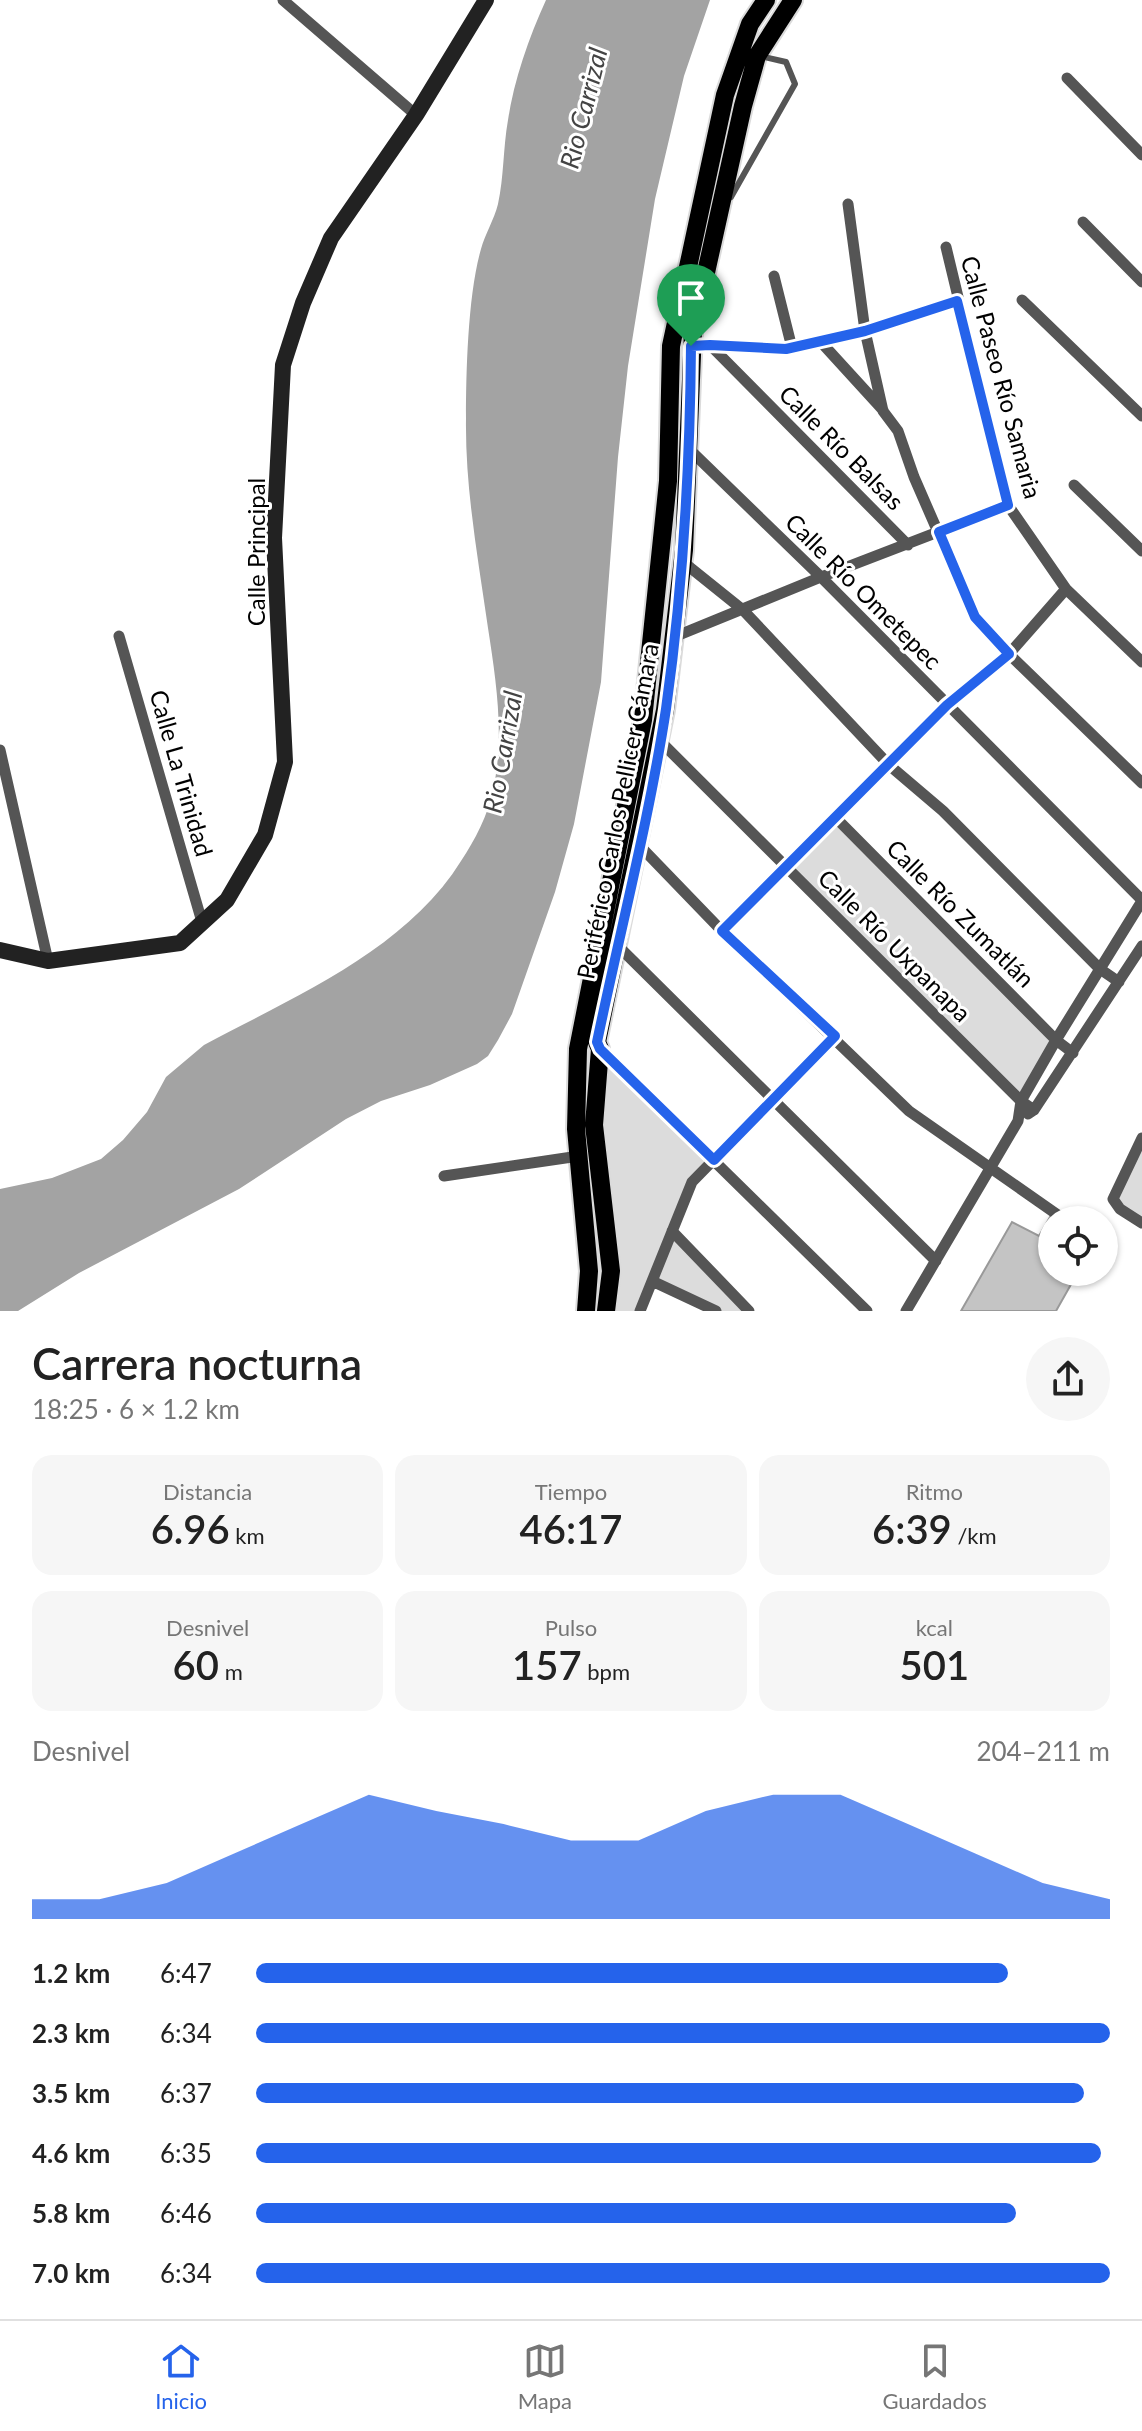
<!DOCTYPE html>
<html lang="es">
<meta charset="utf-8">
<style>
body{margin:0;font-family:Lato,sans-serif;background:#f6f6f6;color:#222;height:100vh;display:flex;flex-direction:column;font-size:30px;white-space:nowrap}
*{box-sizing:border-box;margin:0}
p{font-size:26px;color:#767676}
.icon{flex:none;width:44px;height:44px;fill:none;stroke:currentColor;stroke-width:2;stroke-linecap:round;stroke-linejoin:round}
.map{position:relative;height:1311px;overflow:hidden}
.side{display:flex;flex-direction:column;background:#fff;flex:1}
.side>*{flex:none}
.tools{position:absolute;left:1038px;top:1206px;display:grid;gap:16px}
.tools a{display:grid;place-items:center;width:80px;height:80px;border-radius:50%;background:#fff;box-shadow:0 2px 6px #0004;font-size:40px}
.pin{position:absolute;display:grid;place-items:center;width:68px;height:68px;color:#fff;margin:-82px -34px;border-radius:50% 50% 50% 0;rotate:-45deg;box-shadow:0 0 8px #0007}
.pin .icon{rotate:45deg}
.round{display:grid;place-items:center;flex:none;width:84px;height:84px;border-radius:42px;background:#f6f6f6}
.summary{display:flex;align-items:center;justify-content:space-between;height:136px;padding:0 32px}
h1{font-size:44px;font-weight:600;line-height:60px}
.figures{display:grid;grid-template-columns:repeat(3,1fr);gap:12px;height:136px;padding:8px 32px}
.figures div{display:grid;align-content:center;border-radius:20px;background:#f6f6f6;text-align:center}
.figures b{font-size:40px;font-weight:600}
.figures small{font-size:22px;font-weight:400}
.figures p{font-size:22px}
.chart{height:224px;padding:16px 32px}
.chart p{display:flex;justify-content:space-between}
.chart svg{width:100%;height:144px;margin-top:8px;fill:#2563eb;opacity:.7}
ul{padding:0 32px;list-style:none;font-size:26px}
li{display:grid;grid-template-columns:128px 96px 1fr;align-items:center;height:60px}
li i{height:20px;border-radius:10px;background:#2563eb}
.tab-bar{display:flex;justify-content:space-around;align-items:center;height:112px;border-top:2px solid #e0e0e0;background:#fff;font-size:22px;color:#767676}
.tab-bar a{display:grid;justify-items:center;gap:4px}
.tab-bar .on{color:#2563eb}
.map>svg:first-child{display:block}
</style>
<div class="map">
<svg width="1142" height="1311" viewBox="0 0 1142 1311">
<rect width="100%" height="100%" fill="#fff"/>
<path fill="#dcdcdc" d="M835,817L1056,1040L1021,1101L784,866Z
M600,1049L714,1160L692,1182L672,1231L749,1311H711L652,1281L640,1311H606L594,1125Z
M1142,1138V1223L1113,1199Z"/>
<path fill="#a3a3a3" d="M546,0H710L684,76L655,199L628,366L618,457L601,682L574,824L555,892L512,1014L498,1040L488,1056L477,1064L430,1085L381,1101L346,1119L239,1189L79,1273L18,1311H0V1189L52,1178L101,1159L123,1140L147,1112L166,1077L204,1045C293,997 405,951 461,861C475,840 488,815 493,790C505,737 496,680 488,628C478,558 465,488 466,418C466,370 468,294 481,249C485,234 494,220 498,204C504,177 503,148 508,120C514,80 529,37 546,0Z"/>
<path fill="#c4c4c4" stroke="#999" stroke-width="2" d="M1050,1217L1056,1220H1052V1272H1078L1056,1311H961L1012,1222L1039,1236Z"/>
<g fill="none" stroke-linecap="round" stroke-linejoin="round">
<defs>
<path id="primary" d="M586,1311L589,1271L576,1129L578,1049L643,720L668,481L671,346L725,95L750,24L766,0
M606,1311L611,1271L594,1125L600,1049L597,1042L665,710L684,550L693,331L743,106L757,56L793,0"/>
</defs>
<use href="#primary" stroke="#dbdbdb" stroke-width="22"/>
<path stroke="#555" stroke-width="6" d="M731,197L795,84L786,62L760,56"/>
<path stroke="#555" stroke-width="11" d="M283,0L416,115
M1067,78L1142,155
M848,204L865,331L883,411L898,431L914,477L975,617L1009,654L1142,783
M1083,222L1142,282
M946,247L1008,505L1066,589L1142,662
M774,276L792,348
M1022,300L1142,416
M820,341L883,410
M710,345L908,545
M691,346L710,345L786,349L865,331L957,301
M690,450L821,577L1142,900
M1074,485L1142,551
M682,561L743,610L889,765L943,811L1100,969L1119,982
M119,636L202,922
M674,637L821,577L1008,505
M660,741L1021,1101L1034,1110
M0,750L48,961
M835,817L1056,1040L1073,1053
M639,845L722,931L909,1111L1065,1220
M722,931L947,705L1009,654L1066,589
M617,945L936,1261
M600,1049L867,1311
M1028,1114L1034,1110L1142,946
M1142,1138L1113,1199L1120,1209L1142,1223
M444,1176L579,1156
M672,1231L749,1311
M652,1281L716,1311
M640,1311L692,1182L835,1036
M906,1311L1018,1121L1021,1101L1056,1040L1142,901"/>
<path stroke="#222" stroke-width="16" d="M0,950L48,961L180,943L227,900L265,835L285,762L274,538L283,365L303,303L331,238L416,115L486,0"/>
<use href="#primary" stroke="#000" stroke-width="18"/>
</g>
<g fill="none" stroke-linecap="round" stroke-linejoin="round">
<defs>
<path id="route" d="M957,301L1008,505L939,532L975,617L1009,654L947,705L722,931L835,1036L714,1160L600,1049L597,1042C620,931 649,820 666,709C683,588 690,467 691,346L710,345L786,349L865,331Z"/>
</defs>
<use href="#route" stroke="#fff" stroke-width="16"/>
<use href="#route" stroke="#2563eb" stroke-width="10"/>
</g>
<g text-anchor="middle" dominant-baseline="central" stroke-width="6" stroke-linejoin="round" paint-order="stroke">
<g font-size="24" fill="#000" stroke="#fff">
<text transform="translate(1002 377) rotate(75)">Calle Paseo Río Samaria</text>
<text transform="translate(842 447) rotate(45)">Calle Río Balsas</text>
<text transform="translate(255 552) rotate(-90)">Calle Principal</text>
<text transform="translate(864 591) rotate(45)">Calle Río Ometepec</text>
<text transform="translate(182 773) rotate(74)">Calle La Trinidad</text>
<text transform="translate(617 811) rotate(-79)">Periférico Carlos Pellicer Cámara</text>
<text transform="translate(961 913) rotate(45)">Calle Río Zumatlán</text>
<text transform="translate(895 945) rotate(45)">Calle Río Uxpanapa</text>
</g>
<g font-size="26" font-style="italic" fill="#444" stroke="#fff">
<text transform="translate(583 108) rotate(-76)">Rio Carrizal</text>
<text transform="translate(502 752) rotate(-80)">Rio Carrizal</text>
</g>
</g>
</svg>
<div class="tools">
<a><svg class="icon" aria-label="locate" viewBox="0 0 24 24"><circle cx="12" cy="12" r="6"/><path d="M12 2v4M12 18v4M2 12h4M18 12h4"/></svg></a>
</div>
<div class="pin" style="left:691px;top:346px;background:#1e9e55"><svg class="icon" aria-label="arrive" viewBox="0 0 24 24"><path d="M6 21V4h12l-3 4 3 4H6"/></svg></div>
</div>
<section class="side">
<div class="summary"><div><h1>Carrera nocturna</h1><p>18:25 · 6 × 1.2 km</p></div><a class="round"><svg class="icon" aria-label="share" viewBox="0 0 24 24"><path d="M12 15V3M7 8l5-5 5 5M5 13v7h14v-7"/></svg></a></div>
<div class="figures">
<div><p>Distancia</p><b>6.96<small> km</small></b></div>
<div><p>Tiempo</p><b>46:17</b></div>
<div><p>Ritmo</p><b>6:39<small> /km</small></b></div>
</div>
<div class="figures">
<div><p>Desnivel</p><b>60<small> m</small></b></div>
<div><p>Pulso</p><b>157<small> bpm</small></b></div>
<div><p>kcal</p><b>501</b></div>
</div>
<div class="chart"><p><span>Desnivel</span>204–211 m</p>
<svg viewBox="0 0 160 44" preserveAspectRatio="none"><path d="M0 44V38L10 38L20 33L30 24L40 15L50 6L60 11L70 15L80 20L90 20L100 11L110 6L120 6L130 15L140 24L150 33L160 38V44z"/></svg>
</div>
<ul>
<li><b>1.2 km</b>6:47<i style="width:88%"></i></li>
<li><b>2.3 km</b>6:34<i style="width:100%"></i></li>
<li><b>3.5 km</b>6:37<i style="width:97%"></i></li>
<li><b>4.6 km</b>6:35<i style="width:99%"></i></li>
<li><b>5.8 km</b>6:46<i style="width:89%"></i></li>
<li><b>7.0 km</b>6:34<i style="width:100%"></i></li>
</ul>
</section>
<nav class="tab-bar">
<a class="on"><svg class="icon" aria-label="home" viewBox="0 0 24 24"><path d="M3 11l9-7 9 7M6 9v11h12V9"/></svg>Inicio</a>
<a><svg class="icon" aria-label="map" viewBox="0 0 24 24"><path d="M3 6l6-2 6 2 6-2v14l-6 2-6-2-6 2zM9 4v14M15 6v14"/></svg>Mapa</a>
<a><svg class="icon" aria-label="saved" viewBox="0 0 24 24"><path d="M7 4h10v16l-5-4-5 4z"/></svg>Guardados</a>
</nav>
